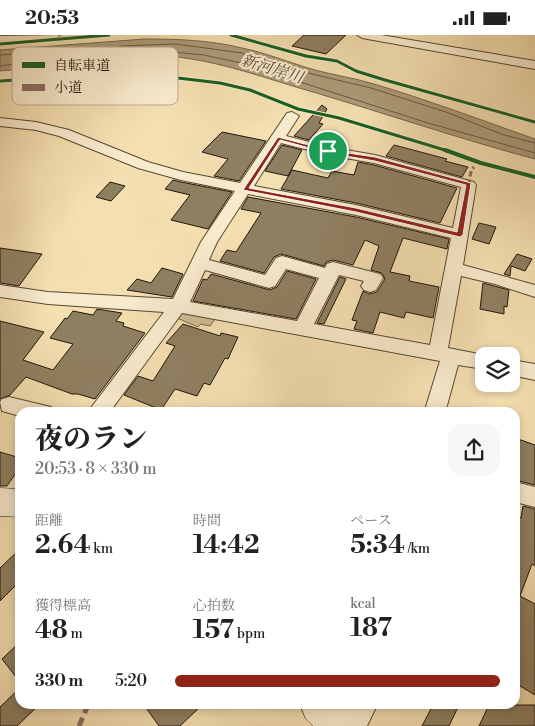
<!DOCTYPE html>
<html lang="ja">
<meta charset="utf-8">
<style>
body{margin:0;font-family:"Libre Bodoni","Noto Serif JP",serif;background:#f6f6f6;color:#222;height:100vh;display:flex;flex-direction:column;font-size:19px;white-space:nowrap}
*{box-sizing:border-box;margin:0}
p{font-size:16px;color:#767676}
.icon{flex:none;width:28px;height:28px;fill:none;stroke:currentColor;stroke-width:2;stroke-linecap:round;stroke-linejoin:round}
.map{position:relative;flex:1;overflow:hidden}
.sheet{position:absolute;left:15px;top:372px;width:505px;height:302px;display:flex;flex-direction:column;background:#fff;border-radius:15px;box-shadow:0 2px 8px #0003}
.sheet>*{flex:none}
.controls{position:absolute;left:475px;top:312px;display:grid;gap:10px}
.controls a{display:grid;place-items:center;width:45px;height:45px;border-radius:10px;background:#fff;box-shadow:0 2px 8px #0003;font-size:25px}
.pin{position:absolute;display:grid;place-items:center;width:42px;height:42px;color:#fff;margin:-21px;border:2px solid #fff;border-radius:50%;box-shadow:0 1px 5px #0007}
.round{display:grid;place-items:center;flex:none;width:52px;height:52px;border-radius:15px;background:#f6f6f6}
.head{display:flex;align-items:center;justify-content:space-between;height:85px;padding:0 20px}
h1{font-size:28px;font-weight:800;line-height:38px}
.metrics{display:grid;grid-template-columns:repeat(3,1fr);gap:8px;height:85px;padding:5px 20px}
.metrics div{display:grid;align-content:center}
.metrics b{font-size:25px;font-weight:800}
.metrics small{font-size:14px;font-weight:400}
.metrics p{font-size:14px}
ul{padding:0 20px;list-style:none;font-size:16px}
li{display:grid;grid-template-columns:80px 60px 1fr;align-items:center;height:38px}
li i{height:12px;border-radius:6px;background:#8f2418}
.status{display:flex;justify-content:space-between;align-items:center;height:35px;padding:0 25px;background:#fff;direction:ltr}
.status svg{height:14px;fill:currentColor}
.map>svg:first-child{display:block}
</style>
<div class="status"><b>20:53</b><svg viewBox="0 0 49 12"><path d="M0 12V9h3v3zM5 12V6h3v6zM10 12V3h3v9zM15 12V0h3v12zM26 1h20v11H26zM47 4h2v5h-2z"/></svg></div>
<div class="map">
<svg width="535" height="691" viewBox="0 0 535 691">
<rect width="100%" height="100%" fill="#f4dfb0"/>
<filter id="stains"><feTurbulence type="fractalNoise" baseFrequency=".004" numOctaves="4"/><feColorMatrix values="0 0 0 0 .2 0 0 0 0 .09 0 0 0 0 .02 0 0 0 .5 -.17"/></filter>
<radialGradient id="worn" r=".72"><stop offset=".6" stop-color="#630" stop-opacity="0"/><stop offset="1" stop-color="#630" stop-opacity=".3"/></radialGradient>
<path fill="#d0bd94" stroke="#796a50" d="M182,276L217,281L210,291L201,289L198,292L177,283Z"/>
<path fill="#ad9b78" stroke="#75664c" d="M144,4C177,4 210,5 242,13C267,18 290,28 315,35C334,40 354,43 374,49C428,65 481,85 535,104V124C460,104 387,79 313,57C257,41 211,22 151,20C100,19 51,32 0,36V15Z"/>
<g fill="none" stroke-linecap="round" stroke-linejoin="round">
<path stroke="#685842" stroke-width="1" d="M0,20L95,13L98,15L96,18L0,31
M535,108L504,100L446,77L371,53L312,39L242,18L176,9L120,11L117,13L120,16L152,15L204,20L241,28L428,88L535,118"/>
</g>
<path fill="#8f7f61" stroke="#22160b" d="M304,0H346L326,19L292,11Z
M322,70L327,74L319,88L323,89L309,105L294,101Z
M222,97L266,106L239,146L214,141L228,124L202,117Z
M282,110L302,115L288,141L265,136Z
M394,110L447,124L445,126L468,132L462,142L386,121Z
M358,127L374,130L457,153L440,188L356,168L281,154L292,135L328,143L332,136L354,140Z
M173,145L181,147L232,157L208,194L171,185L190,160L165,154Z
M110,147L125,151L111,166L96,162Z
M248,162L356,182L449,204L447,214L403,203L390,237L410,241L409,246L439,252L433,283L406,277L404,283L380,277L373,298L354,294L357,286L352,285L363,256L369,259L377,257L385,244L382,238L371,235L379,211L365,205L353,230L333,225L326,227L324,231L281,219L274,222L264,238L220,226L227,215L236,217L261,178L241,174Z
M479,188L496,192L489,209L472,204Z
M0,213L42,219L19,251L0,248Z
M517,219L532,224L525,236L511,231L510,241L504,239Z
M162,233L183,239L172,262L127,255L137,244L151,248Z
M287,236L316,244L296,284L193,266L203,244L207,245L211,239L270,255L277,252Z
M340,242L346,244L324,289L317,288Z
M483,248L509,255L507,272L504,271V279L480,274Z
M97,274L122,278L116,286L124,288L123,291L145,298L95,364L78,359H72L26,342L10,360L0,364V286L44,297L23,325L53,335L73,309L50,303L65,283L67,284L73,276L93,280Z
M183,289L220,301L221,298L238,302L228,324L225,323L210,350L204,348L197,361L175,354L161,375L124,360L138,341L153,346L175,311L166,308Z
M515,403L535,410V450L515,445Z
M0,417L20,423V432L7,451H0Z
M523,471L535,474V531L532,529L520,561L535,569V660L515,648V494L518,482L521,483Z
M20,514V546L0,566V533Z
M20,607V647L2,624Z
M20,653V670H39L17,691H0V672Z
M144,670H202L180,691H159Z
M433,670H459L449,691H422Z
M489,670H535V691H479Z"/>
<g fill="none" stroke-linecap="round" stroke-linejoin="round">
<defs>
<path id="minor" d="M60,0L55,3L0,7V1Z
M357,0H381L535,26V34L362,3Z
M292,77L299,81L286,101L329,112L375,120L474,147L476,150L463,230L535,250V262L495,249L461,241L448,313L489,321H484V334L458,330L445,378H424L440,326L182,278L109,378H87L164,277L48,269L0,262V250L48,257L173,264L201,207L235,156L181,145L138,133L59,101L36,95L0,91V83L36,87L69,95L148,127L183,137L240,148L287,78ZM281,108L328,120L374,128L461,152L453,193L356,170L254,151ZM248,159L356,180L451,203L430,310L314,289L339,240L364,246L361,251L364,255L370,257L376,255L383,243L380,239L333,227L327,229L325,233L282,221L276,223L265,240L209,225L217,207ZM286,234L319,243L297,286L190,267L205,235L269,253L275,251Z
M511,325L535,329V345L511,340Z
M9,362L51,372L54,378H20V381L2,376L0,367L2,364Z
M515,447L535,452V472L515,467Z
M347,670H377L367,691H336Z"/>
<path id="secondary" d="M0,453L20,454V482L0,481Z
M300,670H348L355,677L361,691H313L306,684Z"/>
</defs>
<use href="#minor" stroke="#564834" stroke-width="2"/>
<use href="#secondary" stroke="#22160b" stroke-width="1"/>
<use href="#minor" fill="#f8eacc" fill-rule="evenodd"/>
<use href="#secondary" fill="#f8eacc" fill-rule="evenodd"/>
<path stroke="#8d6e63" stroke-width="3" stroke-dasharray="5.5 3" stroke-linecap="butt" d="M469,150L471,136L474,132"/>
<path stroke="#8d6e63" stroke-width="5" stroke-dasharray="9 5" stroke-linecap="butt" d="M79,691L88,670"/>
<defs>
<path id="cycleway-far1" d="M231,0L306,21L337,26L356,36L385,45L535,87
M0,9L109,0
M0,46L105,39L161,41L220,48L250,55L298,74L339,83L448,116"/>
<path id="cycleway" d="M445,115L481,128L535,142"/>
</defs>
<use href="#cycleway-far1" stroke="#f8eacc" stroke-width="5"/>
<use href="#cycleway" stroke="#f8eacc" stroke-width="6"/>
<use href="#cycleway-far1" stroke="#1b5e20" stroke-width="3"/>
<use href="#cycleway" stroke="#1b5e20" stroke-width="4"/>
</g>
<path fill="#8f2418" stroke="#fff" fill-rule="evenodd" d="M278,102L328,115L375,122L471,148L463,200L460,202L356,177L243,155ZM280,105L328,118L375,126L466,150L457,197L356,173L249,153Z"/>
<g text-anchor="middle" dominant-baseline="central" stroke-width="4" stroke-linejoin="round" paint-order="stroke">
<g font-size="16" font-style="italic" fill="#5a4b37" stroke="#f8eacc">
<text transform="translate(272 34) rotate(17)">新河岸川</text>
</g>
</g>
<rect x="12" y="12" width="166" height="58" rx="8" fill="#f8eacc" stroke="#b8aa92" stroke-width="1"/>
<rect x="22" y="27" width="23" height="6" fill="#1b5e20"/>
<rect x="22" y="49" width="23" height="7" fill="#8d6e63"/>
<g font-size="14" fill="#22160b">
<text x="54" y="35">自転車道</text>
<text x="54" y="57">小道</text>
</g>
<rect width="100%" height="100%" filter="url(#stains)"/>
<rect width="100%" height="100%" fill="url(#worn)"/>
</svg>
<div class="controls">
<a><svg class="icon" aria-label="layers" viewBox="0 0 24 24"><path d="M12 4l9 5-9 5-9-5zM3 14l9 5 9-5"/></svg></a>
</div>
<div class="pin" style="left:328px;top:116px;background:#1e9e55"><svg class="icon" aria-label="arrive" viewBox="0 0 24 24"><path d="M6 21V4h12l-3 4 3 4H6"/></svg></div>
<section class="sheet">
<div class="head"><div><h1>夜のラン</h1><p>20:53 · 8 × 330 m</p></div><a class="round"><svg class="icon" aria-label="share" viewBox="0 0 24 24"><path d="M12 15V3M7 8l5-5 5 5M5 13v7h14v-7"/></svg></a></div>
<div class="metrics">
<div><p>距離</p><b>2.64<small> km</small></b></div>
<div><p>時間</p><b>14:42</b></div>
<div><p>ペース</p><b>5:34<small> /km</small></b></div>
</div>
<div class="metrics">
<div><p>獲得標高</p><b>48<small> m</small></b></div>
<div><p>心拍数</p><b>157<small> bpm</small></b></div>
<div><p>kcal</p><b>187</b></div>
</div>
<ul>
<li><b>330 m</b>5:20<i style="width:100%"></i></li>
</ul>
</section>
</div>
